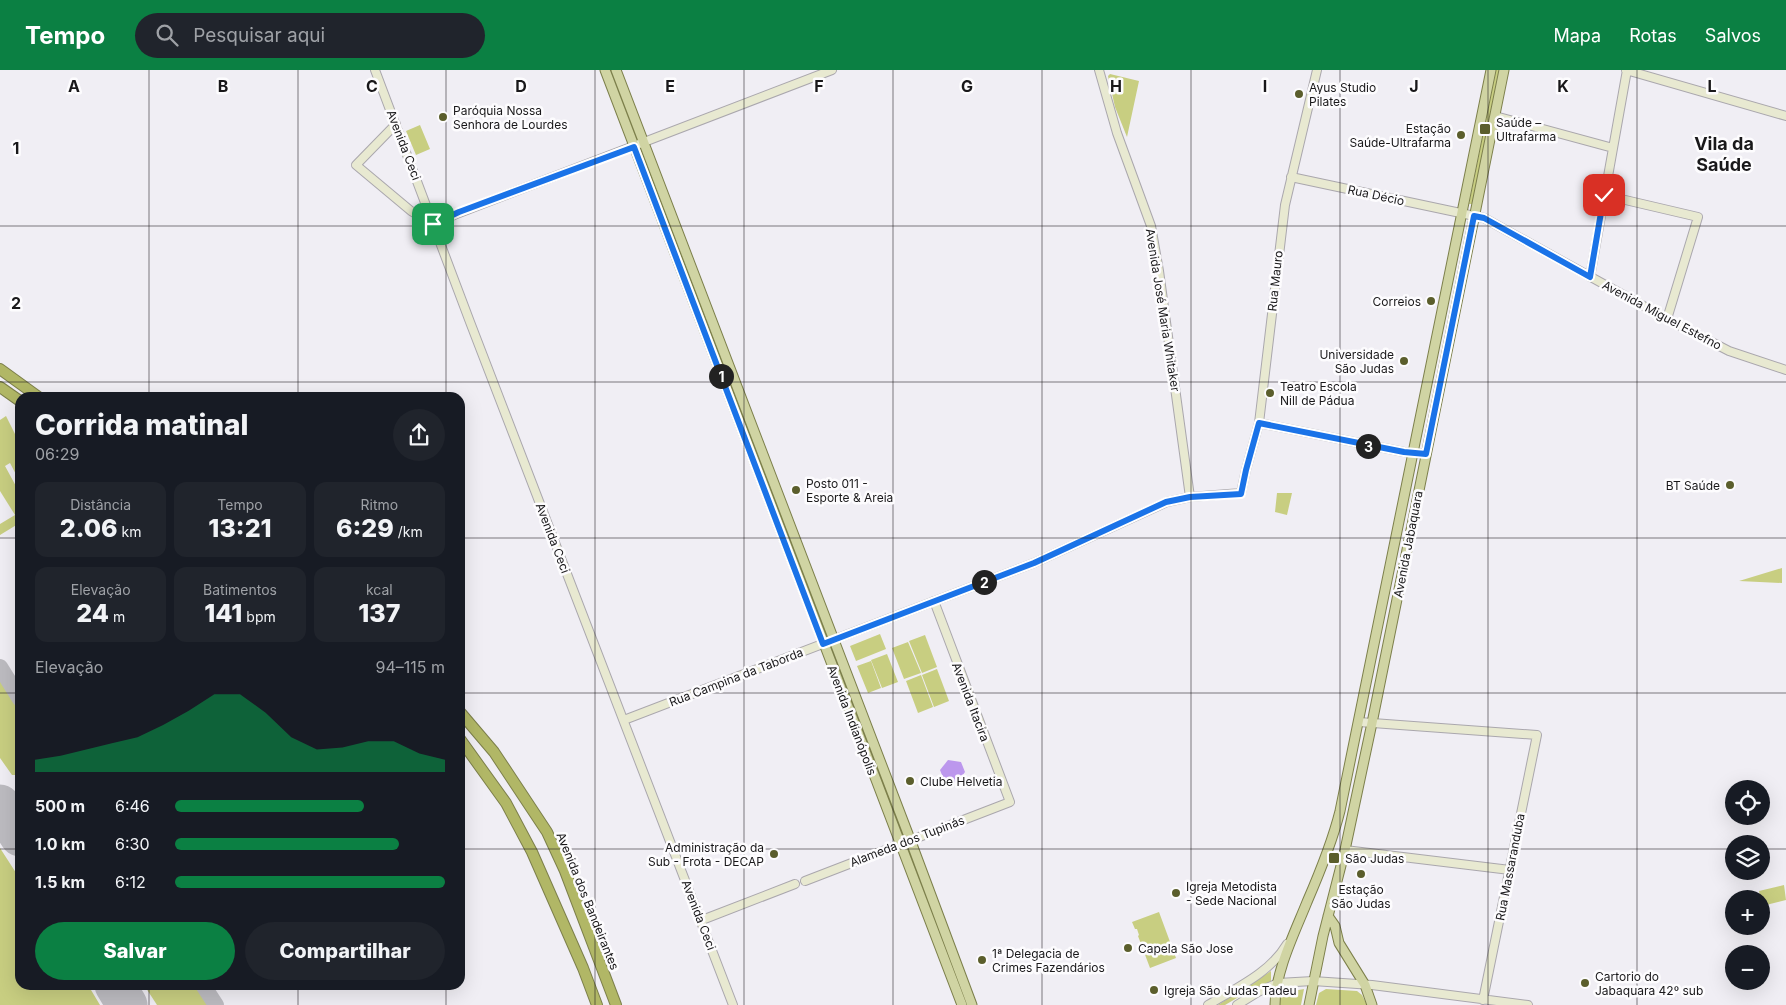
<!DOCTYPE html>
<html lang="pt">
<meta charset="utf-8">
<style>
body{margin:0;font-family:Inter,sans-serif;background:#20242c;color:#f1f3f6;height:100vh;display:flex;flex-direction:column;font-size:19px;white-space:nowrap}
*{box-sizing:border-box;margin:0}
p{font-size:16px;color:#9ea1a6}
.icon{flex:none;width:28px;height:28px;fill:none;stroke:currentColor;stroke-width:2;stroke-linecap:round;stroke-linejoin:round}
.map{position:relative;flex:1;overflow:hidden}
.side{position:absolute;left:15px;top:322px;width:450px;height:598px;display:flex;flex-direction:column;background:#171b24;border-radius:15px;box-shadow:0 5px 20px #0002}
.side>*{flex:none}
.tools{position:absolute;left:1725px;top:710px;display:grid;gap:10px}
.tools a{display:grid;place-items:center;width:45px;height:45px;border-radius:50%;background:#171b24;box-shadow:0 5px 20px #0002;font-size:25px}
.pin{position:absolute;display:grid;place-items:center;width:42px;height:42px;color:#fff;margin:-21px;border-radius:10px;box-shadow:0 2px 8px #0006}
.km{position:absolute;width:25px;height:25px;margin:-12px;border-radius:50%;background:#222;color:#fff;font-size:14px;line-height:25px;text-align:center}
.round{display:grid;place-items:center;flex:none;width:52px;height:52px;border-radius:26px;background:#20242c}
.summary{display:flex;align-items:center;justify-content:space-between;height:85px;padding:0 20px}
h1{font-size:28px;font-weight:800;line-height:38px}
.stats{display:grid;grid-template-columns:repeat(3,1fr);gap:8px;height:85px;padding:5px 20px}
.stats div{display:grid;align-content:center;border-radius:12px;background:#20242c;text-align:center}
.stats b{font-size:25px;font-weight:800}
.stats small{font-size:14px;font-weight:400}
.stats p{font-size:14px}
.chart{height:140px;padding:10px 20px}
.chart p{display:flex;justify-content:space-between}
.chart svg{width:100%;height:90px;margin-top:5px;fill:#0b8043;opacity:.7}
.primary-button{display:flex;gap:10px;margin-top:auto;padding:10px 20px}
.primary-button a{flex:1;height:58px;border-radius:30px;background:#0b8043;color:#fff;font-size:20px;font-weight:800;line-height:58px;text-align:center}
.primary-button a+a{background:#20242c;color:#f1f3f6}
ul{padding:0 20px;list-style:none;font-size:16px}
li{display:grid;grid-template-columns:80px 60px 1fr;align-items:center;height:38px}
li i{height:12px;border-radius:6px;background:#0b8043}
header{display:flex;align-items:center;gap:30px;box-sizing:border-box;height:70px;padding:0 25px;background:#0b8043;color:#fff}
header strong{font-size:24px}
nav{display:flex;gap:28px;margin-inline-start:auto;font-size:18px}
.search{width:350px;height:45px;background:#20242c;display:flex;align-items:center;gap:12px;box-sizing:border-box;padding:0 18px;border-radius:28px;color:#9ea1a6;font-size:19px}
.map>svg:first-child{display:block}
</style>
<header>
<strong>Tempo</strong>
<div class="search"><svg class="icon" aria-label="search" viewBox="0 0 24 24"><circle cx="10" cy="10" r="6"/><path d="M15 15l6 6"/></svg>Pesquisar aqui</div>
<nav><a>Mapa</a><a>Rotas</a><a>Salvos</a></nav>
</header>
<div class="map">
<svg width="1786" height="935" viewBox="0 0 1786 935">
<rect width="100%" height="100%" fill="#f0eef4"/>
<path fill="#c8ce81" d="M1496,0H1499L1472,134H1469Z
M1110,4L1139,11L1127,67L1115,37L1108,6Z
M420,55L430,79L416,85L406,61Z
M6,346L20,374V412L10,393L5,396L17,418L20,417V456L18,454L0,465V454L15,445L0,421V350Z
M1277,423H1292L1287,445L1275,442Z
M1782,498V513L1739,511Z
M880,564L886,579L856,591L850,576Z
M925,565L937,597L922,603L909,571Z
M908,572L921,603L904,609L892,578Z
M887,584L898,612L882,618L871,590Z
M871,591L881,618L868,623L857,596Z
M937,599L949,631L934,637L922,605Z
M0,604L20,635V705H12L0,688Z
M921,605L933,637L918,643L906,611Z
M0,778L20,809V915H88L100,935H0Z
M1784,815L1786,830L1762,836L1759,821Z
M1159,842L1176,888L1150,898L1138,866L1139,865L1137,859H1135L1132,852Z
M1271,901V913L1256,917L1225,935H1218Z
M144,915H195L208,935H157Z
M1304,919L1301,935H1278V926L1282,923Z
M1326,919L1357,921L1362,925L1367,935H1316L1319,923Z"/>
<path fill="#bc97ed" d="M948,690L961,692L965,702L957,713L944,710L940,700Z"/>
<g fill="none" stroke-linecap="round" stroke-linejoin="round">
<path stroke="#bcbbc0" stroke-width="16" d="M0,597L20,629
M203,915L216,935"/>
<path stroke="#bcbbc0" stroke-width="41" d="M0,735L20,766
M115,915L127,935"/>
<defs>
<path id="secondary" d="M375,0L470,252L733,935
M1099,0L1117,63L1151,156L1159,201L1190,427
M1626,0L1786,46
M1495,46L1613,78
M396,54L356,95L411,141L433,154
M1291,107L1484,148L1667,249L1729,281L1786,300
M1604,125L1698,147L1667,249
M433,154L459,143L832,0
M1590,207L1627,0
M1259,353L1404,382L1426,384
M624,650L1034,493L1167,432L1190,427L1241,423L1246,400L1259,353L1285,135L1317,0
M1359,652L1537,665L1483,930
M1345,780L1510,800
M805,811L1010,732L934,531
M702,850L795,814
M1208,935C1236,918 1270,903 1287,874
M1237,935L1258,922L1278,913L1313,911L1372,915L1528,935"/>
<path id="primary" d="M605,0L962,935
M616,0L910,769L972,935
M1328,846L1335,856L1339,873L1365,915L1372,935
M1275,935C1275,902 1295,862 1307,832C1320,802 1332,773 1340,741L1491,0
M1309,935L1323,866L1345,780L1372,653L1504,0"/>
<path id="highway" d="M0,299L40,328
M0,317L20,331
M460,642L494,682L547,762L565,801L616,935
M460,669L506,733L532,782L583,898L597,935"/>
</defs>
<use href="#secondary" stroke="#aaa7ad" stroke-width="10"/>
<use href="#primary" stroke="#7c7f4b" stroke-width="11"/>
<use href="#highway" stroke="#7c7f4b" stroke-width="12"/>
<use href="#secondary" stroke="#e8e9d1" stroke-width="8"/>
<use href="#primary" stroke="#d0d4a3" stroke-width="9"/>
<use href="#highway" stroke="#b1b766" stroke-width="10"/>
</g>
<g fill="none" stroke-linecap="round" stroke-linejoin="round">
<defs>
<path id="route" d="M433,154L459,142L634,77L823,574L1034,493L1166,432L1190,427L1241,424L1246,400L1259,353L1404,382L1426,384L1474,146L1484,148L1590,207L1604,125"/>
</defs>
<use href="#route" stroke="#fff" stroke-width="10"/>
<use href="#route" stroke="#1a73e8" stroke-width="6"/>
</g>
<path fill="none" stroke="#19181a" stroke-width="1" stroke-opacity="0.55" d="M149,0V328M298,0V328M446,0V328M595,0V935M744,0V935M893,0V935M1042,0V935M1191,0V935M1340,0V935M1488,0V935M1637,0V935M0,156H1786M0,312H1786M0,468H20M460,468H1786M0,623H20M460,623H1786M0,779H20M460,779H1734M1761,779H1786M149,915V935M298,915V935M446,915V935"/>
<g fill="#5b5e2c" stroke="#fdfcfe" stroke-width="2">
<circle cx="1299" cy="24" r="5"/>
<circle cx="443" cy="47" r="5"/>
<rect x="1479" y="53" width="12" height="12" rx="2.5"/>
<circle cx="1461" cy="65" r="5"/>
<circle cx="1431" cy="231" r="5"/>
<circle cx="1404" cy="291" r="5"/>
<circle cx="1270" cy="323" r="5"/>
<circle cx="1730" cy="415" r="5"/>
<circle cx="796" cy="420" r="5"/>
<circle cx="910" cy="711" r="5"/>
<circle cx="774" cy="784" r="5"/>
<rect x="1328" y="782" width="12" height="12" rx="2.5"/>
<circle cx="1361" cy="804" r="5"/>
<circle cx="1176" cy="823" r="5"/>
<circle cx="1128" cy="878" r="5"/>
<circle cx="982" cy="890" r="5"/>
<circle cx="1585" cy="913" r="5"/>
<circle cx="1154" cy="920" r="5"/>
</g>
<g text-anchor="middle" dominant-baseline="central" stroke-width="5" stroke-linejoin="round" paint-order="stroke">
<g font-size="12" fill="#19181a" stroke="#fdfcfe" text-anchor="start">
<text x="1309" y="17">Ayus Studio<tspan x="1309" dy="14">Pilates</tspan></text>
<text x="453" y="40">Paróquia Nossa<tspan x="453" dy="14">Senhora de Lourdes</tspan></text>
<text x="1496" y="52">Saúde –<tspan x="1496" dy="14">Ultrafarma</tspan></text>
<text x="1451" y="58" text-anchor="end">Estação<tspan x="1451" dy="14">Saúde-Ultrafarma</tspan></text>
<text x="1421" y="231" text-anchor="end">Correios</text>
<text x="1394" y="284" text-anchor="end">Universidade<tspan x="1394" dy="14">São Judas</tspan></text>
<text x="1280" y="316">Teatro Escola<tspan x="1280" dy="14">Nill de Pádua</tspan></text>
<text x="806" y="413">Posto 011 -<tspan x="806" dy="14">Esporte &amp; Areia</tspan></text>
<text x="1720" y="415" text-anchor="end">BT Saúde</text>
<text x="920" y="711">Clube Helvetia</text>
<text x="764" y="777" text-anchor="end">Administração da<tspan x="764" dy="14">Sub - Frota - DECAP</tspan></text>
<text x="1345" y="788">São Judas</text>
<text x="1186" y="816">Igreja Metodista<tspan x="1186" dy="14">- Sede Nacional</tspan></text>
<text x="1361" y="819" text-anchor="middle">Estação<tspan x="1361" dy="14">São Judas</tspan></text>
<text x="1138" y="878">Capela São Jose</text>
<text x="992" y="883">1ª Delegacia de<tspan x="992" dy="14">Crimes Fazendários</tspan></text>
<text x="1595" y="906">Cartorio do<tspan x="1595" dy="14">Jabaquara 42º sub</tspan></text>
<text x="1164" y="920">Igreja São Judas Tadeu</text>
</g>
<g font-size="12" fill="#19181a" stroke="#fdfcfe">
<text transform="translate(404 75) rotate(69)">Avenida Ceci</text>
<text transform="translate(1376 125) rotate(12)">Rua Décio</text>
<text transform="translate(1275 211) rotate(-84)">Rua Mauro</text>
<text transform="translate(1163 240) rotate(81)">Avenida José Maria Whitaker</text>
<text transform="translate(1662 245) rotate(28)">Avenida Miguel Estefno</text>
<text transform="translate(553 468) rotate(69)">Avenida Ceci</text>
<text transform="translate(1408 474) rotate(-79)">Avenida Jabaquara</text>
<text transform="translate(736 607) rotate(-21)">Rua Campina da Taborda</text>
<text transform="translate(971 632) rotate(69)">Avenida Itacira</text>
<text transform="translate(852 650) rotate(69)">Avenida Indianópolis</text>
<text transform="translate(907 771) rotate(-21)">Alameda dos Tupinás</text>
<text transform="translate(1510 797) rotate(-79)">Rua Massaranduba</text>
<text transform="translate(588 831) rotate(68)">Avenida dos Bandeirantes</text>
<text transform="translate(699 845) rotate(69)">Avenida Ceci</text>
</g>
<g font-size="18" font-weight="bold" fill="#19181a" stroke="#fdfcfe">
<text x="1724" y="73">Vila da<tspan x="1724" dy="21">Saúde</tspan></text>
</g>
</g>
<g font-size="16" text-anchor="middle" font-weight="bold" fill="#19181a" stroke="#fdfcfe" stroke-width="5" stroke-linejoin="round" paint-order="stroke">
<text x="74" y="22">A</text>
<text x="223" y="22">B</text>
<text x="372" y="22">C</text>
<text x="521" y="22">D</text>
<text x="670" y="22">E</text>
<text x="819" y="22">F</text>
<text x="967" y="22">G</text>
<text x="1116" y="22">H</text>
<text x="1265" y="22">I</text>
<text x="1414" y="22">J</text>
<text x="1563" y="22">K</text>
<text x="1712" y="22">L</text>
<text x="16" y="84">1</text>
<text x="16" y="239">2</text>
</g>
</svg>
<div class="tools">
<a><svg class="icon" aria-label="locate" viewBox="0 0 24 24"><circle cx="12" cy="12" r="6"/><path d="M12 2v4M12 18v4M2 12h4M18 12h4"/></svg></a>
<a><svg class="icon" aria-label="layers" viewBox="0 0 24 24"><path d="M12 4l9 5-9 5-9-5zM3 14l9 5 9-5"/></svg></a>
<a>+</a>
<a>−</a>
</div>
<div class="pin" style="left:433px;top:154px;background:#1e9e55"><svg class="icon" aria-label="arrive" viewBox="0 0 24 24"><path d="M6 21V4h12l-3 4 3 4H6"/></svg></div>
<div class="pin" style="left:1604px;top:125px;background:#d93025"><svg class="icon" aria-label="check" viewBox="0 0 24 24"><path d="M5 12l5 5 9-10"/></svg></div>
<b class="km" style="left:721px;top:306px">1</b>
<b class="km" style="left:984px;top:512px">2</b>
<b class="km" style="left:1368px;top:376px">3</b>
<section class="side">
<div class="summary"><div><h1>Corrida matinal</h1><p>06:29</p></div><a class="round"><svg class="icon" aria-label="share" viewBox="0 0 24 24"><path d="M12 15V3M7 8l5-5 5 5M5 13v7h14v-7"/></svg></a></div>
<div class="stats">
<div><p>Distância</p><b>2.06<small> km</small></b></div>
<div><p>Tempo</p><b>13:21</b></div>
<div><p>Ritmo</p><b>6:29<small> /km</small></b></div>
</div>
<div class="stats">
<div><p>Elevação</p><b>24<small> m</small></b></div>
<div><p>Batimentos</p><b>141<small> bpm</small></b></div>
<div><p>kcal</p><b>137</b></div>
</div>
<div class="chart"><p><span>Elevação</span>94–115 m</p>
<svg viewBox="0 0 160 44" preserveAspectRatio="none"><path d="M0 44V38L10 36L20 33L30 30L40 27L50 21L60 14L70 6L80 6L90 15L100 27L110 33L120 32L130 29L140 29L150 35L160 38V44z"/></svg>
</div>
<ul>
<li><b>500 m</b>6:46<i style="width:70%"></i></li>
<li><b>1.0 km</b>6:30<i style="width:83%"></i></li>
<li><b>1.5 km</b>6:12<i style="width:100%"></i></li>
</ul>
<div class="primary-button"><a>Salvar</a><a>Compartilhar</a></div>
</section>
</div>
